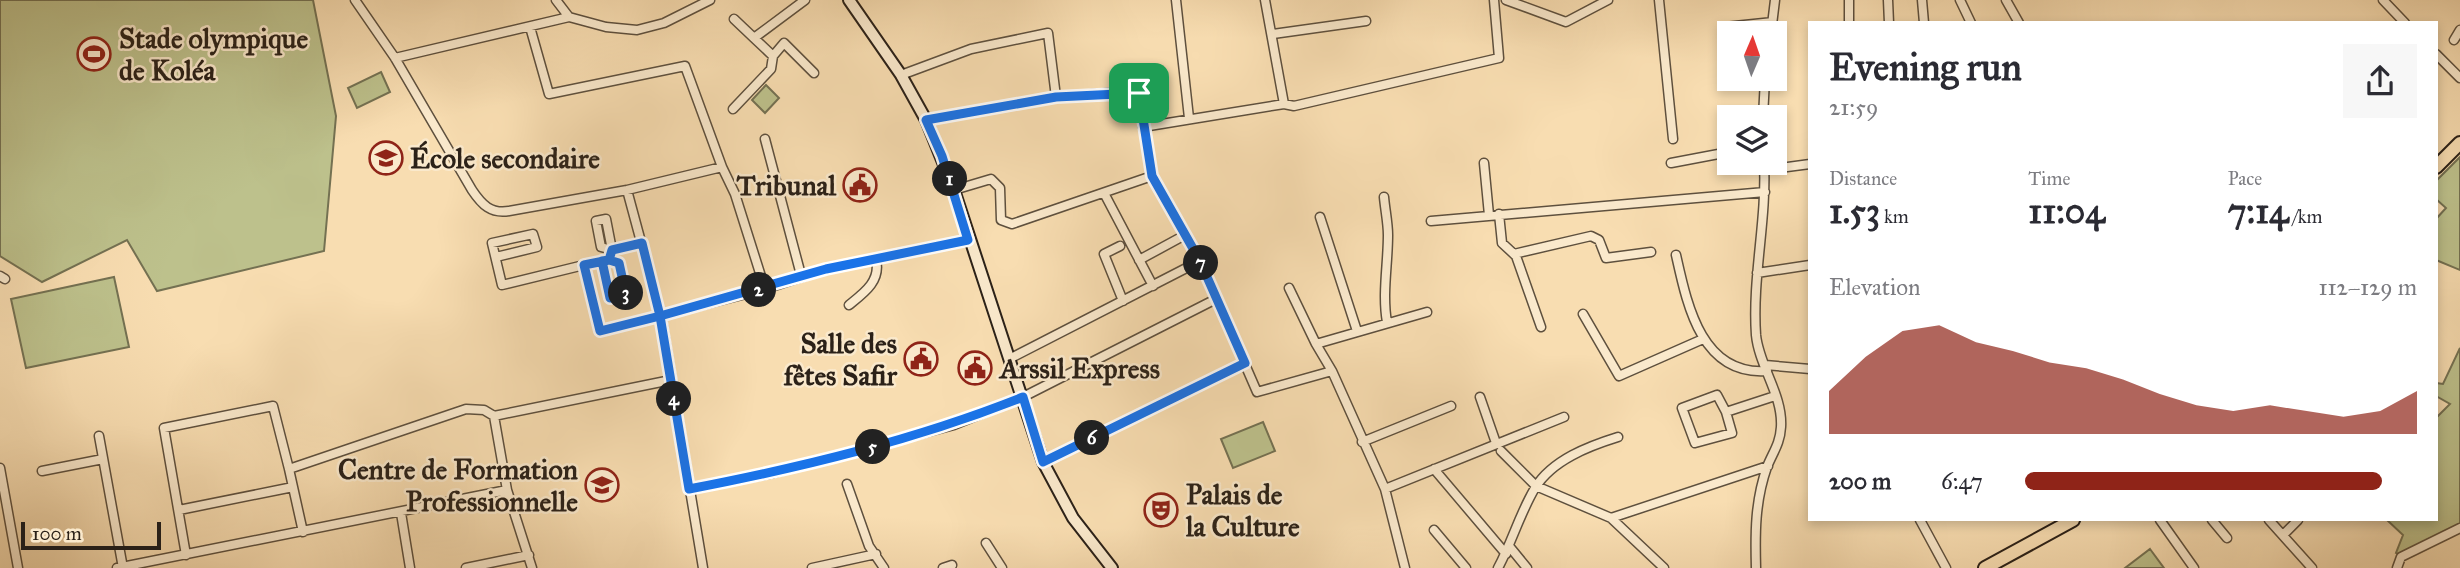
<!DOCTYPE html>
<meta charset="utf-8">
<style>
body{margin:0;font-family:"IM FELL Great Primer",serif;background:#f7f7f7;color:#2b2b33;height:100vh;display:flex;flex-direction:column;font-size:26px;white-space:nowrap}
*{box-sizing:border-box;margin:0}
p{font-size:23px;color:#7c7c81}
.icon{flex:none;width:38px;height:38px;fill:none;stroke:currentColor;stroke-width:2;stroke-linecap:round;stroke-linejoin:round}
.map{position:relative;flex:1;overflow:hidden}
.drawer{position:absolute;left:1808px;top:21px;width:630px;height:500px;display:flex;flex-direction:column;background:#fff;border-radius:0px;box-shadow:0 4px 10px #0003}
.drawer>*{flex:none}
.needle{width:46px;rotate:2deg}
.tools{position:absolute;left:1717px;top:21px;display:grid;gap:14px}
.tools a{display:grid;place-items:center;width:70px;height:70px;border-radius:0px;background:#fff;box-shadow:0 4px 10px #0003;font-size:35px}
.scale{position:absolute;left:21px;bottom:18px;width:140px;box-sizing:border-box;padding-left:7px;border:4px solid #2b2118;border-top:0;font-size:19px;line-height:24px;white-space:nowrap;color:#2b2118;-webkit-text-stroke:5px #fae9cc;paint-order:stroke}
.pin{position:absolute;display:grid;place-items:center;width:60px;height:60px;color:#fff;margin:-30px;border-radius:14px;box-shadow:0 4px 10px #0006}
.km{position:absolute;width:35px;height:35px;margin:-18px;border-radius:50%;background:#222;color:#fff;font-size:19px;line-height:35px;text-align:center}
.round{display:grid;place-items:center;flex:none;width:74px;height:74px;border-radius:0px;background:#f7f7f7}
.head{display:flex;align-items:center;justify-content:space-between;height:119px;padding:0 21px}
h1{font-size:38px;font-weight:700;line-height:52px}
.stats{display:grid;grid-template-columns:repeat(3,1fr);gap:10px;height:119px;padding:7px 21px}
.stats div{display:grid;align-content:center}
.stats b{font-size:35px;font-weight:700}
.stats small{font-size:19px;font-weight:400}
.stats p{font-size:19px}
.chart{height:196px;padding:14px 21px}
.chart p{display:flex;justify-content:space-between}
.chart svg{width:100%;height:126px;margin-top:7px;fill:#8f2418;opacity:.7}
ul{padding:0 21px;list-style:none;font-size:23px}
li{display:grid;grid-template-columns:112px 84px 1fr;align-items:center;height:52px}
li i{height:18px;border-radius:9px;background:#8f2418}
.map>svg:first-child{display:block}
</style>
<div class="map">
<svg width="2460" height="568" viewBox="0 0 2460 568">
<rect width="100%" height="100%" fill="#f8ddb1"/>
<filter id="stains"><feTurbulence type="fractalNoise" baseFrequency=".00286" numOctaves="4"/><feColorMatrix values="0 0 0 0 .2 0 0 0 0 .09 0 0 0 0 .02 0 0 0 .5 -.17"/></filter>
<radialGradient id="worn" r=".72"><stop offset=".6" stop-color="#630" stop-opacity="0"/><stop offset="1" stop-color="#630" stop-opacity=".3"/></radialGradient>
<path fill="#bdc18c" stroke="#747152" stroke-width="2" d="M0,0H313L336,116L324,251L157,291L127,240L42,282L0,256Z
M381,72L390,92L357,108L348,88Z
M766,85L779,98L765,113L752,100Z
M2460,157V270L2436,260V219L2446,208L2436,199V181Z
M114,277L129,347L26,368L11,299Z
M2460,348V525L2402,555L2396,553L2403,535L2387,520H2436V418L2450,404L2436,396V383L2443,384Z
M1263,422L1275,451L1233,468L1221,439Z
M2150,549L2164,568H2125Z"/>
<g fill="none" stroke-linecap="round" stroke-linejoin="round">
<defs>
<path id="street" d="M355,0L395,58L472,190C482,205 491,214 509,211L627,190L722,167L735,194L765,289
M556,0L569,17L606,27L637,30L664,23L710,0
M805,0L754,38L773,56L784,43L814,73
M1176,0L1189,118
M1265,0L1284,104
M1506,0L1566,22L1608,0
M1659,0L1673,139
M1888,0L1889,23
M1922,0L1924,23
M1960,0L1971,23
M2006,0L2019,23
M2383,0L2405,23
M734,19L754,38
M1849,23V0
M530,27L549,94L685,66L722,167
M1725,27L1773,22
M1771,33L1775,0
M1273,34L1366,21
M2454,40L2460,30
M2436,54L2460,78
M395,58L569,17
M901,75L971,49L1048,33L1056,97
M733,109L771,69L773,56
M1763,117L1765,79
M926,120L1056,97L1136,91L1139,93L1152,176L1200,261L1257,392L1332,371
M1143,127L1284,104L1294,106L1499,58L1494,0
M765,139L801,275
M1484,163L1489,215
M1671,163L1729,152
M1765,170L1810,164
M627,190L661,316L703,568
M954,190L991,179L1000,188L1001,220L1012,224L1152,176
M1104,193L1153,286
M1384,197C1385,209 1388,223 1388,235C1388,264 1382,294 1387,322
M1499,214L1502,243L1516,256L1541,327
M1320,217L1357,331
M606,219L612,250L601,247L596,221Z
M1431,221L1765,192
M1120,246L1104,254L1123,301
M1514,254L1591,236L1599,240L1606,258L1651,252
M1676,255C1687,304 1701,376 1767,371
M496,257L537,247L533,234L492,243L502,285L584,265L600,331L765,289L826,269L968,240
M1139,260L1185,235
M602,261L610,298L626,295L619,263L609,260
M584,265L609,260L612,250L642,243
M1757,273L1810,265
M0,276L5,279
M1289,288L1316,344
M849,305C864,293 881,281 876,260
M1583,314L1619,376L1703,339
M1009,359L1200,261
M1765,365L1810,369
M1717,395L1726,412L1732,433L1695,443L1682,408Z
M1480,397L1496,443
M1726,412L1775,396
M494,416L507,490L532,568
M99,436L123,568
M1362,442L1451,406
M1501,451L1536,486L1611,518L1664,568
M1043,462L1245,363
M0,468L18,568
M1434,469L1506,554
M42,471L103,459
M847,484L869,546L884,568
M689,489L773,473L954,425L1023,397L1216,299
M1385,489L1564,417
M179,510L293,487
M401,513L410,568
M1611,518L1768,466
M1920,520L1946,568
M2160,520L2194,568
M2212,520L2227,538
M2269,520L2312,568
M1434,530L1466,568
M303,532L289,469L466,409L484,410L494,416L671,380
M2283,535L2298,520
M986,543L1002,568
M1509,546L1527,568
M186,555L164,428L273,406L289,469
M117,568L507,490
M466,568L529,555
M812,568L876,554
M943,568L952,565
M1405,568L1385,489L1332,371L1316,344L1427,312
M1498,568C1512,542 1520,513 1535,488C1552,460 1589,446 1618,437
M1756,568C1755,533 1755,501 1767,467C1773,452 1780,444 1781,427C1783,395 1759,366 1756,335C1752,277 1767,220 1764,163
M2397,568L2401,557L2460,528"/>
<path id="secondary" d="M849,0L901,75L926,120L954,190L1043,462L1073,518L1112,568"/>
<path id="primary" d="M2436,167L2460,143
M1985,568L2073,520"/>
</defs>
<use href="#street" stroke="#5e503e" stroke-width="11"/>
<use href="#secondary" stroke="#2b2118" stroke-width="14"/>
<use href="#primary" stroke="#2b2118" stroke-width="16"/>
<use href="#street" stroke="#fae9cc" stroke-width="8"/>
<use href="#secondary" stroke="#fae9cc" stroke-width="10"/>
<use href="#primary" stroke="#f8ddb1" stroke-width="12"/>
</g>
<g fill="none" stroke-linecap="round" stroke-linejoin="round">
<defs>
<path id="route" d="M1139,93L1056,97L926,120L942,156L968,240L826,269L660,316L642,243L612,250L609,260L602,261L610,298L626,295L619,263L609,260L584,265L600,331L660,316L689,489C803,467 915,440 1023,397L1043,462L1245,363L1200,261L1152,176L1139,93"/>
</defs>
<use href="#route" stroke="#fff" stroke-width="14"/>
<use href="#route" stroke="#1a73e8" stroke-width="9"/>
</g>
<defs>
<symbol id="stadium-ring" viewBox="-11 -11 22 22"><circle r="9.5" fill="#fae9cc" stroke="#8f2418" stroke-width="1.5"/><path d="M0-5a6.5 5 0 1 0 0 10a6.5 5 0 1 0 0-10ZM-3.5-1.8h7v3.6h-7Z" fill="#8f2418"/></symbol>
<symbol id="school-ring" viewBox="-11 -11 22 22"><circle r="9.5" fill="#fae9cc" stroke="#8f2418" stroke-width="1.5"/><path d="M0-5L7-2L0 1L-7-2ZM-4 1L0 2.5L4 1V4Q0 6-4 4Z" fill="#8f2418"/></symbol>
<symbol id="civic-ring" viewBox="-11 -11 22 22"><circle r="9.5" fill="#fae9cc" stroke="#8f2418" stroke-width="1.5"/><path d="M-.6-6.5H3V-4.5H.6V-3L4-1V1h2V6H-6V1h2V-1L-.6-3ZM-1.2 2.5V6h2.4V2.5Z" fill="#8f2418"/></symbol>
<symbol id="university-ring" viewBox="-11 -11 22 22"><circle r="9.5" fill="#fae9cc" stroke="#8f2418" stroke-width="1.5"/><path d="M0-5L7-2L0 1L-7-2ZM-4 1L0 2.5L4 1V4Q0 6-4 4Z" fill="#8f2418"/></symbol>
<symbol id="theatre-ring" viewBox="-11 -11 22 22"><circle r="9.5" fill="#fae9cc" stroke="#8f2418" stroke-width="1.5"/><path d="M-5-5.5Q0-4 5-5.5V0Q5 5 0 6Q-5 5-5 0ZM-3.3-2.5H-1v1.5H-3.3ZM1-2.5H3.3v1.5H1ZM-2.8 1Q0 5.5 2.8 1Z" fill="#8f2418"/></symbol>
</defs>
<g fill-rule="evenodd">
<use href="#stadium-ring" x="75" y="35" width="38" height="38"/>
<use href="#school-ring" x="367" y="139" width="38" height="38"/>
<use href="#civic-ring" x="841" y="166" width="38" height="38"/>
<use href="#civic-ring" x="902" y="340" width="38" height="38"/>
<use href="#civic-ring" x="956" y="349" width="38" height="38"/>
<use href="#university-ring" x="583" y="466" width="38" height="38"/>
<use href="#theatre-ring" x="1142" y="491" width="38" height="38"/>
</g>
<g text-anchor="middle" dominant-baseline="central" stroke-width="5" stroke-linejoin="round" paint-order="stroke">
<g font-size="28" font-weight="bold" fill="#2b2118" stroke="#fae9cc" text-anchor="start">
<text x="119" y="38">Stade olympique<tspan x="119" dy="32">de Koléa</tspan></text>
<text x="410" y="158">École secondaire</text>
<text x="836" y="185" text-anchor="end">Tribunal</text>
<text x="897" y="343" text-anchor="end">Salle des<tspan x="897" dy="32">fêtes Safir</tspan></text>
<text x="1000" y="368">Arssil Express</text>
<text x="578" y="469" text-anchor="end">Centre de Formation<tspan x="578" dy="32">Professionnelle</tspan></text>
<text x="1186" y="494">Palais de<tspan x="1186" dy="32">la Culture</tspan></text>
</g>
</g>
<rect width="100%" height="100%" filter="url(#stains)"/>
<rect width="100%" height="100%" fill="url(#worn)"/>
</svg>
<div class="tools">
<a><svg class="needle" viewBox="-14 -14 28 28"><path d="M0-13l5 13h-10z" fill="#e53935"/><path d="M0 13l5-13h-10z" fill="#7c7c81"/></svg></a>
<a><svg class="icon" aria-label="layers" viewBox="0 0 24 24"><path d="M12 4l9 5-9 5-9-5zM3 14l9 5 9-5"/></svg></a>
</div>
<div class="scale">100 m</div>
<div class="pin" style="left:1139px;top:93px;background:#1e9e55"><svg class="icon" aria-label="arrive" viewBox="0 0 24 24"><path d="M6 21V4h12l-3 4 3 4H6"/></svg></div>
<b class="km" style="left:950px;top:179px">1</b>
<b class="km" style="left:759px;top:290px">2</b>
<b class="km" style="left:626px;top:293px">3</b>
<b class="km" style="left:674px;top:399px">4</b>
<b class="km" style="left:873px;top:447px">5</b>
<b class="km" style="left:1092px;top:438px">6</b>
<b class="km" style="left:1201px;top:263px">7</b>
<section class="drawer">
<div class="head"><div><h1>Evening run</h1><p>21:59</p></div><a class="round"><svg class="icon" aria-label="share" viewBox="0 0 24 24"><path d="M12 15V3M7 8l5-5 5 5M5 13v7h14v-7"/></svg></a></div>
<div class="stats">
<div><p>Distance</p><b>1.53<small> km</small></b></div>
<div><p>Time</p><b>11:04</b></div>
<div><p>Pace</p><b>7:14<small> /km</small></b></div>
</div>
<div class="chart"><p><span>Elevation</span>112–129 m</p>
<svg viewBox="0 0 160 44" preserveAspectRatio="none"><path d="M0 44V29L10 17L20 8L30 6L40 12L50 15L60 19L70 21L80 25L90 30L100 34L110 36L120 34L130 36L140 38L150 36L160 29V44z"/></svg>
</div>
<ul>
<li><b>200 m</b>6:47<i style="width:91%"></i></li>
</ul>
</section>
</div>
